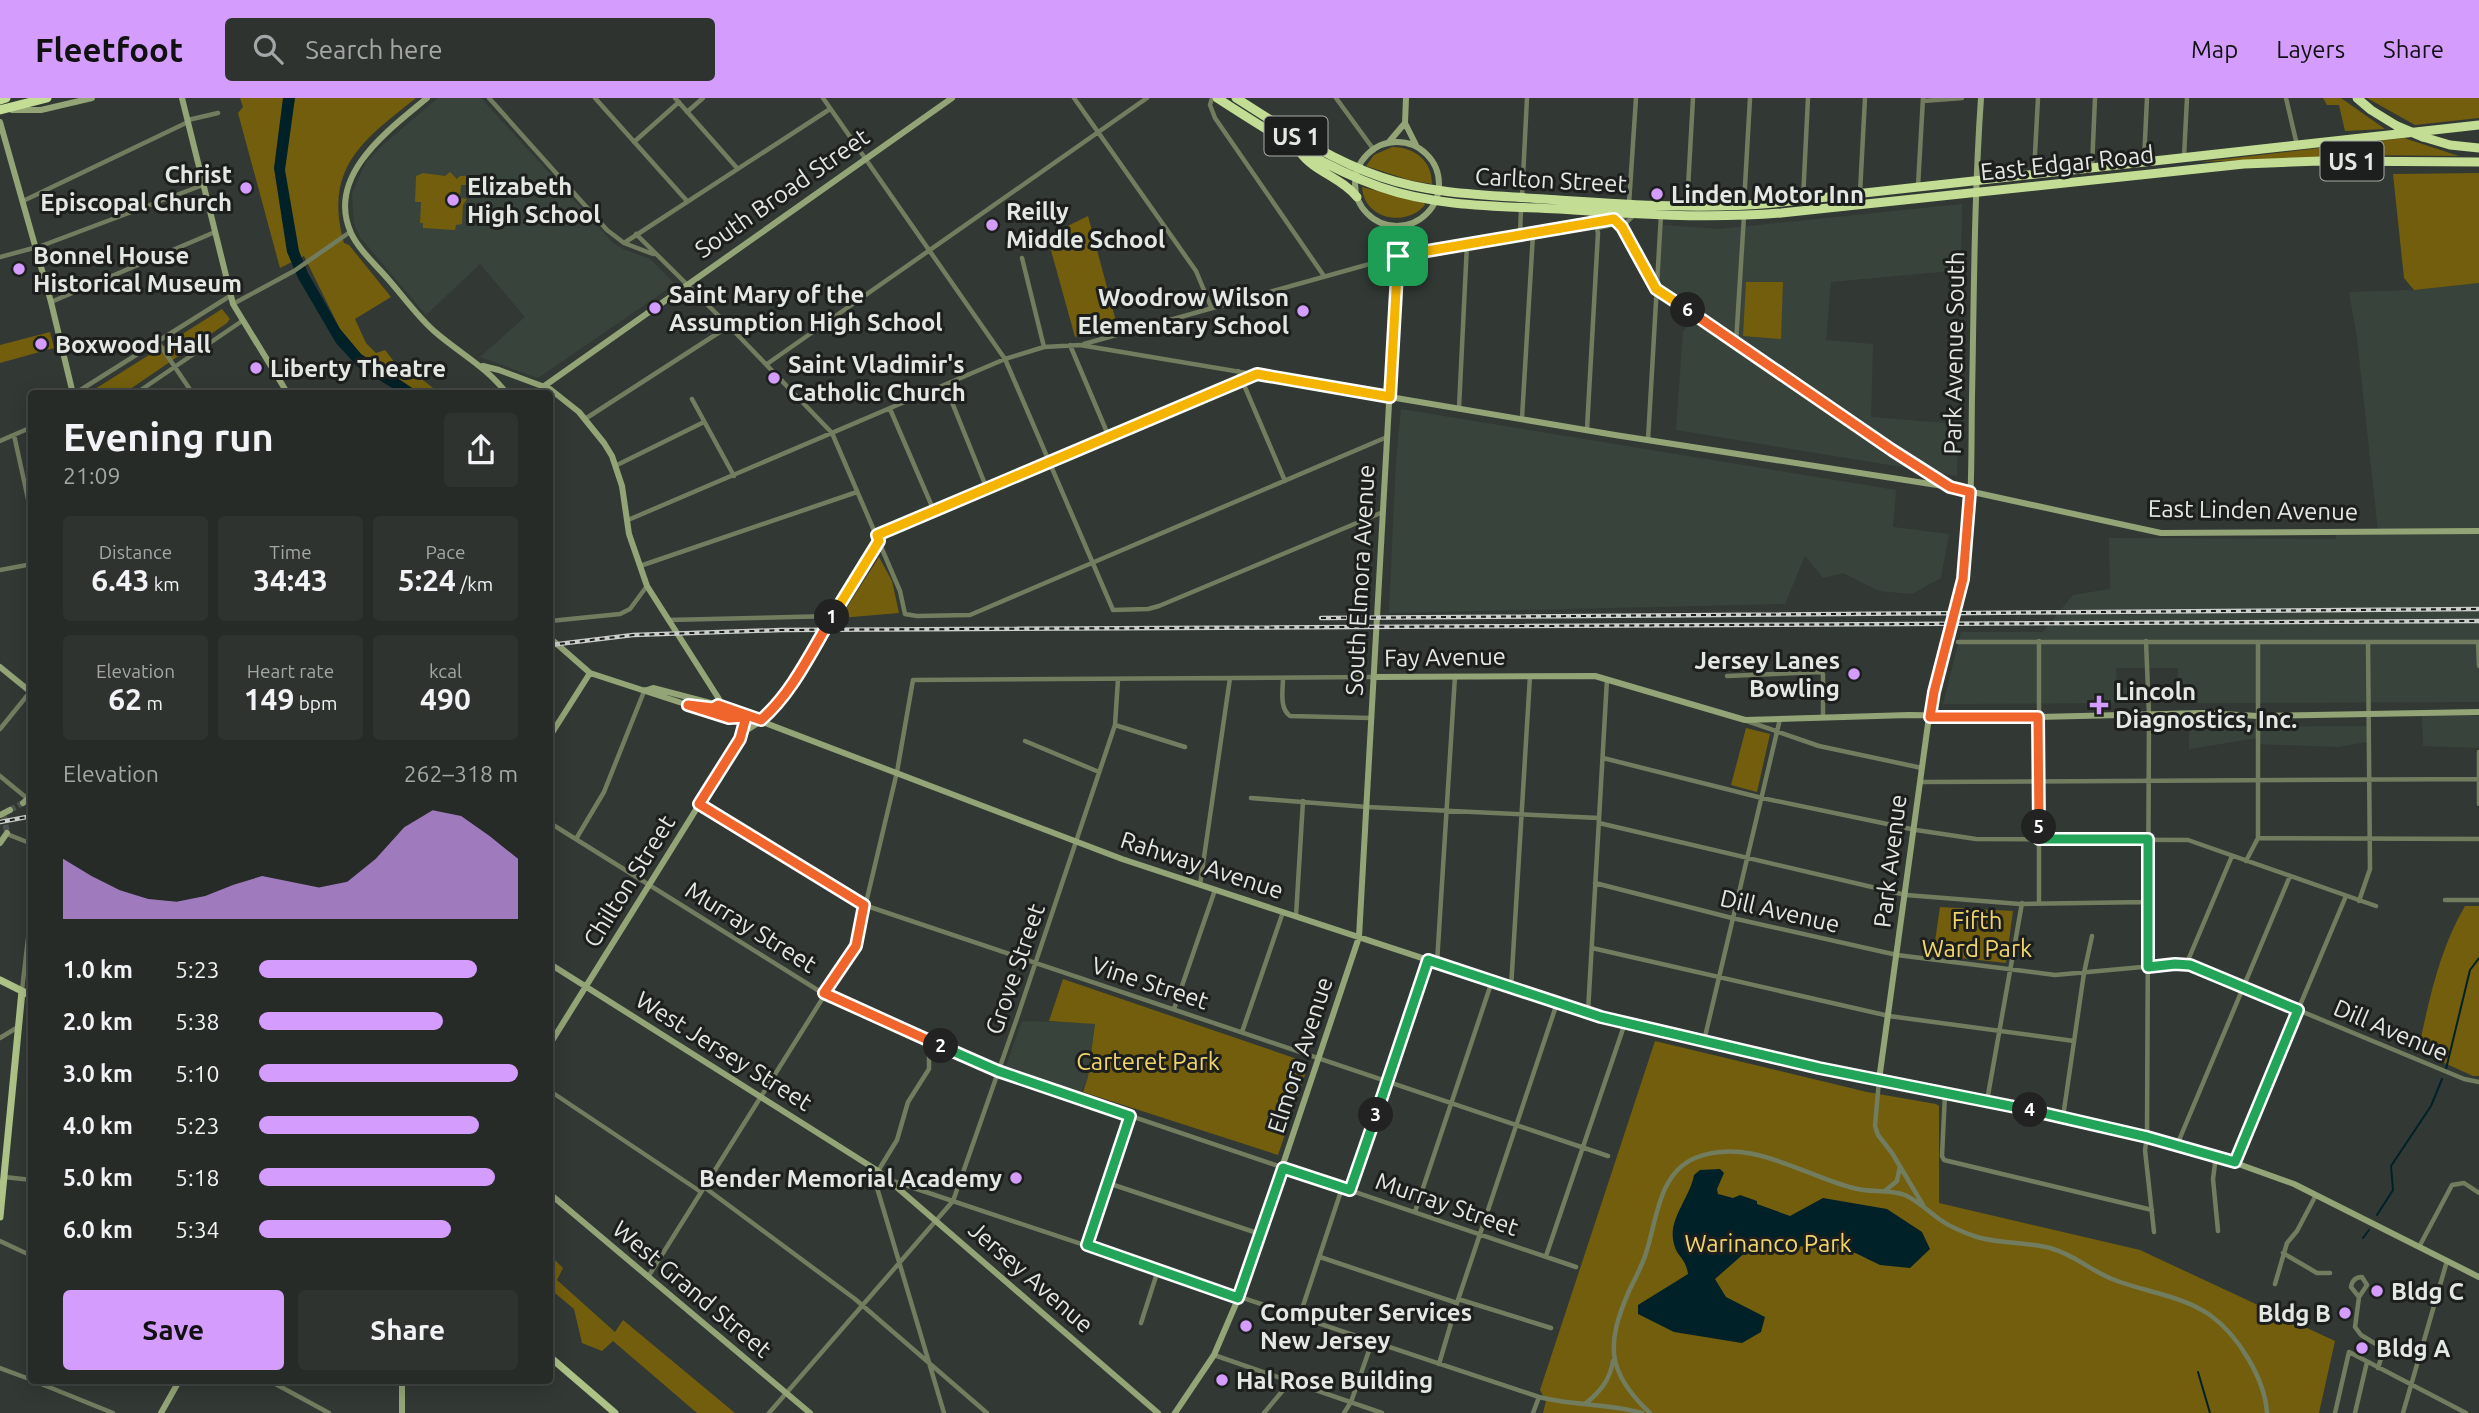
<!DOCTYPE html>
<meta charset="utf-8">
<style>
body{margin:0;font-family:Ubuntu,sans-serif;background:#2e332f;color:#f1f3f6;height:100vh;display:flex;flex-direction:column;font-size:26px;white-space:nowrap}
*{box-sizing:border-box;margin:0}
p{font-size:23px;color:#a4a7a7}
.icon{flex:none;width:38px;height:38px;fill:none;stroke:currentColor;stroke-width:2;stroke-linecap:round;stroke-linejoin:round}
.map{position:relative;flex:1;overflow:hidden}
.panel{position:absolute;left:28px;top:292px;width:525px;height:994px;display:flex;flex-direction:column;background:#262b27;border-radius:7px;box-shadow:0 4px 18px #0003,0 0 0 2px #424744}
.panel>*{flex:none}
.pin{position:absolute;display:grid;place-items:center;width:60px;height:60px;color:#fff;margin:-30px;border-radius:14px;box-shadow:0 4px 10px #0006}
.km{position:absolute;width:35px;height:35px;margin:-18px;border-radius:50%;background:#222;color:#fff;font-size:19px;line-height:35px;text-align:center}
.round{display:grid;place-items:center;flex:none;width:74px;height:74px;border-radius:7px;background:#2e332f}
.headline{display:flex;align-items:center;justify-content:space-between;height:119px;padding:0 35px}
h1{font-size:38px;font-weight:700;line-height:52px}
.stats{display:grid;grid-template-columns:repeat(3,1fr);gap:10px;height:119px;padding:7px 35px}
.stats div{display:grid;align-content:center;border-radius:7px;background:#2e332f;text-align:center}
.stats b{font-size:30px;font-weight:700}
.stats small{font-size:19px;font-weight:400}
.stats p{font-size:19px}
.chart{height:196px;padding:14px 35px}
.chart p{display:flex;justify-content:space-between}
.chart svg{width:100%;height:126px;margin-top:7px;fill:#d39cfd;opacity:.7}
.primary-button{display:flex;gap:14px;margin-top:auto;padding:14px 35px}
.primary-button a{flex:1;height:80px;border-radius:7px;background:#d39cfd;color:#111;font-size:28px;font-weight:700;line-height:80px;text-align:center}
.primary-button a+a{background:#2e332f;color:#f1f3f6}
ul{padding:0 35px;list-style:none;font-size:23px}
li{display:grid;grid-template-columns:112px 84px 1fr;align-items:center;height:52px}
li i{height:18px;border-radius:9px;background:#d39cfd}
header{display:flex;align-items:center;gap:42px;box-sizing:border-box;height:98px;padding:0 35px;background:#d39cfd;color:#111}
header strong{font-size:33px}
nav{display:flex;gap:38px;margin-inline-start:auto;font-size:24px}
.search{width:490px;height:63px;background:#2e332f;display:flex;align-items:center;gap:18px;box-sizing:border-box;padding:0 24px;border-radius:7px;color:#a4a7a7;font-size:26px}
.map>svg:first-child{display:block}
</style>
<header>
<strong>Fleetfoot</strong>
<div class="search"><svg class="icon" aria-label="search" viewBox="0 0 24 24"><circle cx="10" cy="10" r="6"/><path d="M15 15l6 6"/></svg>Search here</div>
<nav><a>Map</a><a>Layers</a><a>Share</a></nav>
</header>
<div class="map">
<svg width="2479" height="1315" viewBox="0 0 2479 1315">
<rect width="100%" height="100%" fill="#323934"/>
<path fill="#38443b" d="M438,0H481L612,144L623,151L650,161L675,186L538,280L480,259L525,219L480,166L426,217L360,139L354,125L352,95L366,64L384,46Z
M1962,106L1961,172L1831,184L1826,242L1873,246L1871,319L1958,326L1957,378L1676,332L1683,234L1694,220L1658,191L1663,127L1719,131Z
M2479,185V604L2178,605V570H2116L2117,589L2146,590L2147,605L1943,606L1961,534H2043L2073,497L2110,491L2109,440L2336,441V434L2378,433L2357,240L2349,194L2414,192Z
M1401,311L1896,392L1893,429L1949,436L1941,480L1912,496L1879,493L1843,475L1823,480L1805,458L1785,506L1389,515L1396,363Z
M2422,618H2479V650L2423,648Z
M2368,628V644L2337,649L2258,646V640L2189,651V629Z
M1022,923L1095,925L1088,979L1081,995L1006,968Z"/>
<path fill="#725e0d" d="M240,0H416C363,42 323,70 344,145L349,147L391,199L355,221L366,245L376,255L385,252L399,270L410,279L415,276L441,296H421L361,256L340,231L304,158L280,170L238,15L243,9Z
M2323,0H2341L2385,31L2345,33L2339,7H2327Z
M2367,0H2479V20L2415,27Z
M2404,40L2459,58L2360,57L2200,64Z
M1392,49C1414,49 1432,62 1432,86L1409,82L1366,68L1374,57Z
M450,74L457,81L460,78H468V87H461L460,100L467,101L463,107L462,126L456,127L455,132L423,130V125H420L421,104H415L416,78L423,75L445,78Z
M2479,75V185L2414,192L2404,180L2393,76Z
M1362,89L1424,105L1425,107C1405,130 1364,121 1362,89Z
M1088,118L1117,227L1075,239L1047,138Z
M1746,184H1783L1781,241L1743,238Z
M222,211L230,221L227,225L123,296H87Z
M50,234L54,250L0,265V247Z
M879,459L892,483L899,515L840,520Z
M1746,630L1770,636L1757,694L1731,687Z
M2465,808H2479V978H2473L2418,953C2429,903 2439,852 2465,808Z
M1940,809L2013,813L2006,865L1933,857Z
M1063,881L1309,965L1278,1057L1083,994L1088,979L1095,926L1049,923Z
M1655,943L1867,994L1936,1006L1939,1008V1105L2140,1152L2335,1243L2319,1315H1543L1546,1303L1540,1292Z
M550,1157L563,1170L557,1182L615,1234L623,1222L735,1315H697L613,1243L602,1253L582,1245L574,1211L550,1191Z"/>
<path fill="#012128" d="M283,0H295L285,72L299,153L308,175L340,231L361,256L421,296H402L358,269L336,245L298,180L287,154L274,70Z
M1720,1071L1724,1075L1717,1091L1718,1096L1733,1100L1740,1097L1757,1103V1106L1790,1118L1823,1100L1887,1111L1922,1134L1930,1151L1910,1170L1880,1167L1837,1146L1748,1152L1715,1181L1726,1199L1765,1219L1761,1234L1742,1245L1674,1234L1638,1216V1207L1688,1176C1686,1160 1677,1159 1674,1146C1667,1122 1690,1100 1694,1077L1700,1072Z"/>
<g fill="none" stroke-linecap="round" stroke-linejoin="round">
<path stroke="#012128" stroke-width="2" d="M2446,971L2470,872L2479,860
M2377,1117L2393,1092L2391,1068L2431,1008L2442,981
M2363,1140L2369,1132
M2198,1274L2210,1315"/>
<path stroke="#4d534e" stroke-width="6" stroke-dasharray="6 3" stroke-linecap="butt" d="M10,712L23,705
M4,718L7,735"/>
<path stroke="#727d60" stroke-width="4.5" d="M489,0L607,132L624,145L653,156
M595,0L687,103
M675,0L737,70
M823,0L1005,261L1113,512L1148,511L1159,508L1383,414
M1074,0L1196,173L1211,209
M1212,0L1210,7L1215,20L1324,178
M1336,0L1374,52
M2286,0L2297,47
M1923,3L1962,0
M687,14L703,0
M188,22L218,15
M634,44L679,4
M2184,59L2187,0
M2144,63L2147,0
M2092,69L2095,0
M2034,75L2038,0
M1918,88L1923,0
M1860,95L1865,0
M1522,99L1527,0
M1803,101L1808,0
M23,103L188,24
M1629,106L1636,0
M1744,106L1750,0
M1687,108L1693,0
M1614,121L1622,129L1655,191L1843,321L1946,387
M1622,129L1634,117
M1598,130L1615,126L1621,128
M636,136L729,228L832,335L879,444L786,595L774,611L761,623
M1520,138L1521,110
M624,145L830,11
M0,159L41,148L203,87
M1022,160L1044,249
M51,204L215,134
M233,206L294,173L350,134
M158,244L193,296
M1736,245L1744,118
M1084,246L1398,158L1586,127L1626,118
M1070,247L1109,339
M767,266L1147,0
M1238,273L1285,383
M945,287L987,391
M74,296L230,198
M135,296L242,223
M692,301L734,378
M1459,310L1467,146
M890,311L934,413
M1522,320L1533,136
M585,321L729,228
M1587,331L1598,135L1594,119L1589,115
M14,337L32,419
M1648,342L1661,117
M0,343L32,329
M615,368L704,324
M628,422L1005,261L1044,249L1080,247L1390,299
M877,437L1256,276
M879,444L900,493L905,516L917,518L970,517L1387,339
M640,468L857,394
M0,472L32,466
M668,522L833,518
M550,523L620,516L630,511L647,488
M2039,543V805
M2146,543L2149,617L2147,1039L2145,1052L2154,1134
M1958,544H2479
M2478,544L2479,568
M1727,578L1820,574L1823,576V620
M1283,580C1283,592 1279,610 1290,618L1371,620
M1747,623L1819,648L1922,670
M1115,627L1185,649
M0,631L30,594
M1025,643L1099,674
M2479,654V706
M1603,660L1762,700L1916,732L1976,741L2188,742L2376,808
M0,678L28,701
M1920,684L2479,681
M1251,700L1367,709L1599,720
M700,706L864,807L1608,1058
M550,725L824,896L998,973L1576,1169
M1599,725L1906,797L2020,806L2148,804
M7,736L32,746
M2258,740L2479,741
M576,741L604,694L645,591
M2246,763L2258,740V545
M1595,785L1732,820L1897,857L2055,877L2175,866L2190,867L2464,981L2479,984
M1200,787L1230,580
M2445,802H2479
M2359,803L2370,771L2368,544
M1296,818L1303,703
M1592,850L1889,918L2074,943
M1437,865L1455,578
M2186,867L2232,758
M1511,890L1530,578
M22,892L32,806
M1174,911L1215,792
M1588,914L1607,581
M1242,934L1283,814
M0,940L18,929
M1704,943L1780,621
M929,954V971L908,1004L897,1042L878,1073L875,1083L944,1315
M1879,982L1875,1028L1878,1037L1892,1055L1923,1107
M550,993L701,1094
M1945,996L1942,1058L1944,1062L2152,1112
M1987,1003L2022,805
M2063,1019L2084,875L2092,838
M2177,1047L2290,778
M2216,1058L2213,1081L2218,1133
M2234,1064L2346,798
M4,1079L32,1082
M890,1082L1539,1299C1573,1308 1608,1305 1642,1315
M1108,1085L1260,1136
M704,1089L855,1201L987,1315
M1350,1092L1428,862
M1886,1092L1897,1083L1900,1068
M1415,1114L1492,883
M0,1143L32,1158
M1087,1147L1130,1018
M2419,1149L2452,1087L2464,1085L2479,1095
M2283,1155L2317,1175H2330
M1546,1158L1625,925
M1320,1159L1457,1205
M648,1179L856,847L897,674L913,582L1374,579
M2275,1186L2287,1145L2297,1133L2316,1097
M2359,1199L2351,1189C2352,1183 2355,1179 2362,1179L2367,1187L2359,1199L2355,1229L2361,1237L2384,1251L2378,1270
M1458,1201L1551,1230
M1299,1220L1342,1090
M1141,1225L1158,1172
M1214,1257L1382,1315
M1439,1266L1457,1205L1557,905
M0,1270L32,1282
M34,1283L113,1315
M270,1283L329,1315
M1585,1306C1600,1294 1610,1282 1613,1263
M769,1315L953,1103L1016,923L1115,627L1118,581
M1264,1315L1290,1284
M1344,1315L1351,1304L1372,1244
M1533,1315L1539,1299
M1650,1315C1606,1274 1606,1246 1629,1193C1635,1181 1642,1168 1646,1155C1657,1122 1658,1076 1695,1060C1749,1038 1802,1077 1853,1090C1870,1095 1888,1091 1905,1097C1918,1103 1928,1113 1939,1121C1950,1129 1965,1135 1977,1139C2001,1146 2027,1144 2050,1150C2073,1156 2090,1172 2112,1181C2144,1194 2181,1197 2210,1217C2238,1237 2265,1281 2267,1315
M2335,1315L2349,1254L2466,1315
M2355,1315L2367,1264
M2403,1315L2447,1163"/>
<path stroke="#93a476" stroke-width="6" d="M182,0L233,206L288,296
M427,0C390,31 325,77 351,135C359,152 375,166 388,181C403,198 417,218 434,233C459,255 487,269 507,296
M1406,0L1405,25L1416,47
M12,12H41L92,0
M0,24L51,204L73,296
M1355 86a42 42 0 1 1 84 0a42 42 0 1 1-84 0Z
M1388,45L1405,25
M483,268L499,272L550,291L579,314L604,345L612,358L622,388L629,436L647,488L719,601L718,607
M533,296L952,0
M1390,299L1615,337L1950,389L2161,435L2479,433
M1960,495C1973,431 1971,364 1972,299C1974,199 1974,100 1981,0
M550,540L590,575L728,620L744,619
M0,569L32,595
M1374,579L1595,578L1745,622L1909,617L2038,619L2204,615L2258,618L2479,614
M647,592L653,590L718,607L1122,761L1601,919L1819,970L2063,1019L2205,1054L2294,1086L2479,1179
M550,638L590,575
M23,705L32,697
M0,717L10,712
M0,745L7,735
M550,866L878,1073L1158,1315
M550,946L740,641L747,632L761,623
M1879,982L1931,604L1945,549
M550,1096L810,1315
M402,1283V1315
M161,1315L179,1283
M1175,1315L1214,1257L1238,1201L1359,839L1399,128"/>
<path stroke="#acc286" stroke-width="7" d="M0,882L32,898
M0,1119L22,893
M550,1259L615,1315"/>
<path stroke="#c3dd94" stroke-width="9" d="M1217,0C1269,33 1321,68 1380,89C1437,109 1499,108 1558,111C1633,116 1707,121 1781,115L2244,66L2320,63L2479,64
M1236,0C1282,29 1328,61 1381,79C1434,97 1489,97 1544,101C1621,106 1697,112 1774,105L2479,27
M2357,0L2371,12L2397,28
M0,2L6,0
M0,12L47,0
M2423,39L2450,47L2479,50
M1300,54C1314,74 1341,79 1357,99"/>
<defs>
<path id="rail" d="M1321,520L2479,511
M550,547L633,537L781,532L2479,523
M0,724L32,718"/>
</defs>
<use href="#rail" stroke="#cacfcb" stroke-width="4.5"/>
<use href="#rail" stroke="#1c1f1d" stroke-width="2" stroke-dasharray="5" stroke-linecap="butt"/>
<path stroke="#93a476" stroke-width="6" d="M1945,549L1960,495"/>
<path stroke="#c3dd94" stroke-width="9" d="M2397,28L2423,39"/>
</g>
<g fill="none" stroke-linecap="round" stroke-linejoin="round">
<defs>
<path id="split-1" d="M832,519L879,443L877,437L1257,276L1390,299L1398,158"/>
<path id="split-2" d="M832,519C811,554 792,595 761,622L718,607L713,610L688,607L729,620L746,619L740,641L699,706L864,807L856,848L824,895L941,948"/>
<path id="split-3" d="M941,948L998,973L1130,1018L1087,1147L1238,1200L1283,1070L1350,1092L1376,1017"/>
<path id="split-4" d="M1376,1017L1428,862L1601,919L1819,970L2030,1012"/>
<path id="split-5" d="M2030,1012L2147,1039L2235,1064L2298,912L2190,867L2175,866L2148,869V741H2039V729"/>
<path id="split-6" d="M1688,212L1892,352L1950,389L1970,394L1963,481L1934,594L1930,619H2038L2039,729"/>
<path id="split-7" d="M1398,158L1614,121L1622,129L1656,191L1688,212"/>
</defs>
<use href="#split-1" stroke="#fff" stroke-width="14"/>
<use href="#split-2" stroke="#fff" stroke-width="14"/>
<use href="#split-3" stroke="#fff" stroke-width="14"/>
<use href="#split-4" stroke="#fff" stroke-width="14"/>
<use href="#split-5" stroke="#fff" stroke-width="14"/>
<use href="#split-6" stroke="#fff" stroke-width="14"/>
<use href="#split-7" stroke="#fff" stroke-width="14"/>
<use href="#split-1" stroke="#f5b400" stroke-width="9"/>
<use href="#split-2" stroke="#f0652b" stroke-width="9"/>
<use href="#split-3" stroke="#22a559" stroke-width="9"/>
<use href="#split-4" stroke="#22a559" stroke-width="9"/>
<use href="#split-5" stroke="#22a559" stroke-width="9"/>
<use href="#split-6" stroke="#f0652b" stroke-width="9"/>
<use href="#split-7" stroke="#f5b400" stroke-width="9"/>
</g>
<g fill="#d39cfd" stroke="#1c1f1d" stroke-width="2.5">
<circle cx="246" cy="90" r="7"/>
<circle cx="1657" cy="96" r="7"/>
<circle cx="453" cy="102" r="7"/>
<circle cx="992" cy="127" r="7"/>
<circle cx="19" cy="171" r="7"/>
<circle cx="655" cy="210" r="7"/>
<circle cx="1303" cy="213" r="7"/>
<circle cx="41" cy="246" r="7"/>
<circle cx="256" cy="270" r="7"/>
<circle cx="774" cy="280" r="7"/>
<circle cx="1854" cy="576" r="7"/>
<path d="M2095.5 596.5h7v7h7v7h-7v7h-7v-7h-7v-7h7z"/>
<circle cx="1016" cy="1080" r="7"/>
<circle cx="2377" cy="1193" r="7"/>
<circle cx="2345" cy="1215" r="7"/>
<circle cx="1246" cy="1228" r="7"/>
<circle cx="2362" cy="1250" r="7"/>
<circle cx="1222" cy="1282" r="7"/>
</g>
<g text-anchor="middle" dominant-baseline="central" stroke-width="6" stroke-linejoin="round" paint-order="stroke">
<g fill="#1c1f1d" stroke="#a7aca8" stroke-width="2">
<rect x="1264.5" y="18.5" width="63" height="39" rx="5"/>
<rect x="2320.5" y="43.5" width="63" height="39" rx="5"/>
</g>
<g font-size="23" font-weight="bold" fill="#e3e8e4">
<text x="1296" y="38">US 1</text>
<text x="2352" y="63">US 1</text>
</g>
<g font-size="24" fill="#e3e8e4" stroke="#1c1f1d">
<text transform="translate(2067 65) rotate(-6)">East Edgar Road</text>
<text transform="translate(1551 82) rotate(3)">Carlton Street</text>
<text transform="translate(782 95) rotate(-35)">South Broad Street</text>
<text transform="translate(1954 255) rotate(-89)">Park Avenue South</text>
<text transform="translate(2253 412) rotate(1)">East Linden Avenue</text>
<text transform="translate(1360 482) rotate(-87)">South Elmora Avenue</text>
<text transform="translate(1445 559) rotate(-1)">Fay Avenue</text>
<text transform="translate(1890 763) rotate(-83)">Park Avenue</text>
<text transform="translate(1202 767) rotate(18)">Rahway Avenue</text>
<text transform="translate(629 783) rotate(-58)">Chilton Street</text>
<text transform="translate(1780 813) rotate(13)">Dill Avenue</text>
<text transform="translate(751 829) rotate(32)">Murray Street</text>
<text transform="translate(1015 871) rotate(-71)">Grove Street</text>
<text transform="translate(1150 885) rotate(18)">Vine Street</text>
<text transform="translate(2391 932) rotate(23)">Dill Avenue</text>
<text transform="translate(724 953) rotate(32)">West Jersey Street</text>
<text transform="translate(1300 957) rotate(-72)">Elmora Avenue</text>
<text transform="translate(1447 1106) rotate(19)">Murray Street</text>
<text transform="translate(1031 1179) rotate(41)">Jersey Avenue</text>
<text transform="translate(692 1191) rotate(40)">West Grand Street</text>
</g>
<g font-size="24" font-weight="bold" fill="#e3e8e4" stroke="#1c1f1d" text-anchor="start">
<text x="232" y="76" text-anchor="end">Christ<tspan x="232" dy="28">Episcopal Church</tspan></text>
<text x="467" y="88">Elizabeth<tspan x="467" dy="28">High School</tspan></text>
<text x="1671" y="96">Linden Motor Inn</text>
<text x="1006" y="113">Reilly<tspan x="1006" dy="28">Middle School</tspan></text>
<text x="33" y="157">Bonnel House<tspan x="33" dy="28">Historical Museum</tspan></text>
<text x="669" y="196">Saint Mary of the<tspan x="669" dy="28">Assumption High School</tspan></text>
<text x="1289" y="199" text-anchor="end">Woodrow Wilson<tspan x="1289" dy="28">Elementary School</tspan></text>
<text x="55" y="246">Boxwood Hall</text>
<text x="788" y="266">Saint Vladimir's<tspan x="788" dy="28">Catholic Church</tspan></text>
<text x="270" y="270">Liberty Theatre</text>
<text x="1840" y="562" text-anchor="end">Jersey Lanes<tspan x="1840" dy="28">Bowling</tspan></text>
<text x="2115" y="593">Lincoln<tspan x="2115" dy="28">Diagnostics, Inc.</tspan></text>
<text x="1002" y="1080" text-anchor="end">Bender Memorial Academy</text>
<text x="2391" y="1193">Bldg C</text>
<text x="1260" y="1214">Computer Services<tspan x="1260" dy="28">New Jersey</tspan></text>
<text x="2331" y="1215" text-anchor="end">Bldg B</text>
<text x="2376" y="1250">Bldg A</text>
<text x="1236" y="1282">Hal Rose Building</text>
</g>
<g font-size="24" fill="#f2d56a" stroke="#1c1f1d">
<text x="1977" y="822">Fifth<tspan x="1977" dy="28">Ward Park</tspan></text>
<text x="1148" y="963">Carteret Park</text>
<text x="1768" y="1145">Warinanco Park</text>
</g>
</g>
</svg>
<div class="pin" style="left:1398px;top:158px;background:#1e9e55"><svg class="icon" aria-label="arrive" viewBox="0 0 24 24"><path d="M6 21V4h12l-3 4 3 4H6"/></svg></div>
<b class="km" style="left:832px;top:519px">1</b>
<b class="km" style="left:941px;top:948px">2</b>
<b class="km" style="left:1376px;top:1017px">3</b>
<b class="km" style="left:2030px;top:1012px">4</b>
<b class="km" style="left:2039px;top:729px">5</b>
<b class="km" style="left:1688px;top:212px">6</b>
<section class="panel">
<div class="headline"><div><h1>Evening run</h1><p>21:09</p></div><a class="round"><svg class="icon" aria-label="share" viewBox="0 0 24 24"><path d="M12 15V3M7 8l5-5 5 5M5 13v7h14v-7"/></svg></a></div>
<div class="stats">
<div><p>Distance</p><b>6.43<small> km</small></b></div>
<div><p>Time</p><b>34:43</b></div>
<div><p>Pace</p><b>5:24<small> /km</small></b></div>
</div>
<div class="stats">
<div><p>Elevation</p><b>62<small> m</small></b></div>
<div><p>Heart rate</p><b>149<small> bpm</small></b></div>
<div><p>kcal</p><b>490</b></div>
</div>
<div class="chart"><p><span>Elevation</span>262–318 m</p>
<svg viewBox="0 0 160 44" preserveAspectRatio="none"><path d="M0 44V23L10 29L20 34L30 37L40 38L50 36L60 32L70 29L80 31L90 33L100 31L110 23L120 12L130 6L140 8L150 15L160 23V44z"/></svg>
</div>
<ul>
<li><b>1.0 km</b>5:23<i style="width:84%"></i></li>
<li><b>2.0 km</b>5:38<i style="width:71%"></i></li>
<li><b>3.0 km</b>5:10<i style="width:100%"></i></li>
<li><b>4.0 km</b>5:23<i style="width:85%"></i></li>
<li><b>5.0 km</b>5:18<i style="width:91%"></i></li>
<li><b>6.0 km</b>5:34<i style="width:74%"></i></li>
</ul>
<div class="primary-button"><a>Save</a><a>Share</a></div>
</section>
</div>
